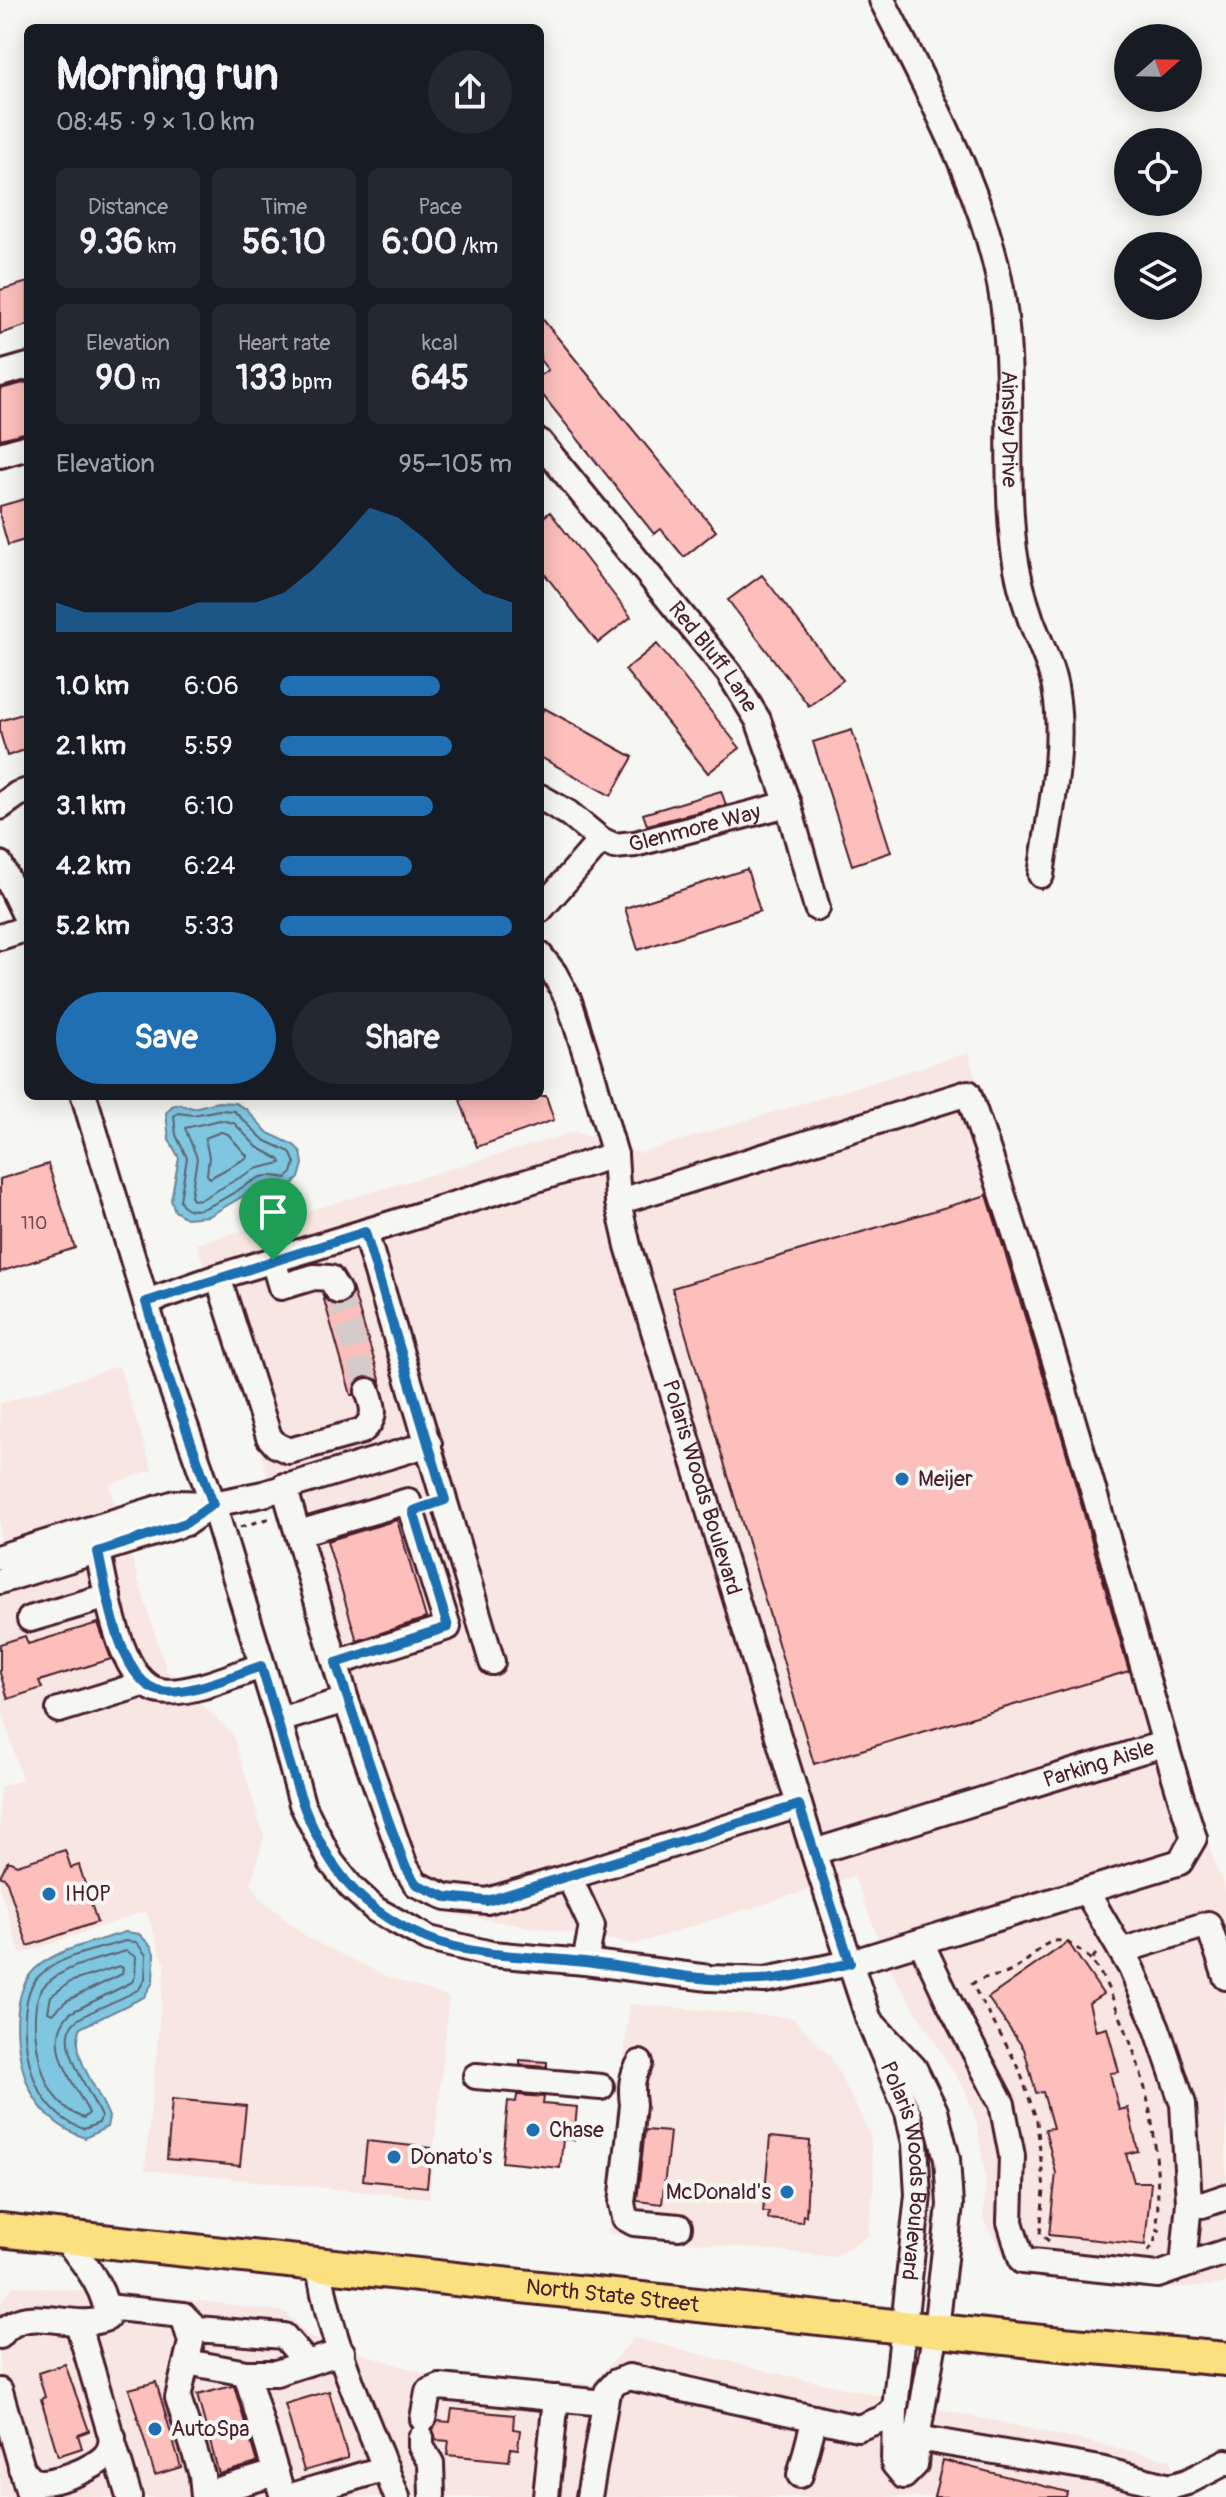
<!DOCTYPE html>
<meta charset="utf-8">
<style>
body{margin:0;font-family:Pangolin,sans-serif;background:#242831;color:#f1f3f6;height:100vh;display:flex;flex-direction:column;font-size:30px;white-space:nowrap}
*{box-sizing:border-box;margin:0}
p{font-size:26px;color:#9ea1a6}
.icon{flex:none;width:44px;height:44px;fill:none;stroke:currentColor;stroke-width:2;stroke-linecap:round;stroke-linejoin:round}
.map{position:relative;flex:1;overflow:hidden}
.drawer{position:absolute;left:24px;top:24px;width:520px;height:1076px;display:flex;flex-direction:column;background:#171b24;border-radius:12px;box-shadow:0 4px 20px #0003}
.drawer>*{flex:none}
.needle{width:52px;rotate:70deg}
.buttons{position:absolute;left:1114px;top:24px;display:grid;gap:16px}
.buttons a{display:grid;place-items:center;width:88px;height:88px;border-radius:50%;background:#171b24;box-shadow:0 4px 20px #0003;font-size:40px}
.pin{position:absolute;display:grid;place-items:center;width:68px;height:68px;color:#fff;margin:-82px -34px;border-radius:50% 50% 50% 0;rotate:-45deg;box-shadow:0 0 8px #0007}
.pin .icon{rotate:45deg}
.round{display:grid;place-items:center;flex:none;width:84px;height:84px;border-radius:42px;background:#242831}
.headline{display:flex;align-items:center;justify-content:space-between;height:136px;padding:0 32px}
h1{font-size:44px;font-weight:800;line-height:60px}
.metrics{display:grid;grid-template-columns:repeat(3,1fr);gap:12px;height:136px;padding:8px 32px}
.metrics div{display:grid;align-content:center;border-radius:12px;background:#242831;text-align:center}
.metrics b{font-size:34px;font-weight:800}
.metrics small{font-size:22px;font-weight:400}
.metrics p{font-size:22px}
.chart{height:224px;padding:16px 32px}
.chart p{display:flex;justify-content:space-between}
.chart svg{width:100%;height:144px;margin-top:8px;fill:#1f6fb2;opacity:.7}
.cta{display:flex;gap:16px;margin-top:auto;padding:16px 32px}
.cta a{flex:1;height:92px;border-radius:48px;background:#1f6fb2;color:#fff;font-size:32px;font-weight:800;line-height:92px;text-align:center}
.cta a+a{background:#242831;color:#f1f3f6}
ul{padding:0 32px;list-style:none;font-size:26px}
li{display:grid;grid-template-columns:128px 96px 1fr;align-items:center;height:60px}
li i{height:20px;border-radius:10px;background:#1f6fb2}
.map>svg:first-child{display:block}
</style>
<div class="map">
<svg width="1226" height="2497" viewBox="0 0 1226 2497">
<rect width="100%" height="100%" fill="#f6f6f2"/>
<filter id="ink" filterUnits="userSpaceOnUse"><feTurbulence type="fractalNoise" baseFrequency=".0125" numOctaves="2"/><feDisplacementMap in="SourceGraphic" scale="16" xChannelSelector="R" yChannelSelector="G"/><feConvolveMatrix kernelMatrix="1 2 1 2 8 2 1 2 1" color-interpolation-filters="sRGB"/></filter>
<g filter="url(#ink)">
<path fill="#f8e6e2" d="M968,1053L1207,1842L1226,1893V2282L1219,2285L1148,2289L1024,2273L1007,2262L983,2219L986,2181L977,2124L966,2092L891,1971L854,1876L635,1944L457,1915L416,1898L390,1869L378,1840L197,1244L575,1132L639,1153Z
M119,1366L152,1470L109,1485L166,1670L233,1735L264,1836L251,1883L260,1898L309,1939L390,1978L449,1997L429,2198L145,2170L165,1965L146,1911L21,1954L0,1889V1787L22,1780L0,1703V1404Z
M629,2004L793,2018L830,2056L870,2134L874,2182L868,2236L835,2257L608,2233Z
M13,2286L163,2296L285,2312L310,2337L433,2376L592,2384L634,2338L784,2375L1171,2460L1175,2497H0V2305Z"/>
<path fill="#7fc7e0" stroke="#6a8498" stroke-width="2" d="M218,1102L235,1103L246,1109L268,1133L294,1145L301,1152L303,1164L299,1178L293,1184L262,1185L209,1216L186,1218L175,1211L171,1200L179,1158L169,1139L166,1113L172,1106L179,1104L193,1108Z
M125,1932L139,1934L151,1946L154,1954L153,1982L144,1997L80,2028C70,2058 99,2089 109,2117L107,2127L85,2138C64,2130 46,2118 34,2097C16,2067 7,1995 35,1969C58,1948 96,1942 125,1932Z"/>
<g fill="none" stroke-linecap="round" stroke-linejoin="round">
<path stroke="#5f6273" stroke-width="2" d="M219,1110L234,1111L264,1140L290,1152L295,1163L292,1173L286,1178C277,1176 270,1175 261,1177C243,1183 191,1230 180,1200L187,1158L176,1135L174,1116L178,1113L193,1115Z
M220,1120L234,1123L257,1147L279,1159L281,1163L255,1169L202,1199L193,1200L191,1196L197,1158L185,1128Z
M221,1132L228,1134L248,1157L210,1178L207,1175L209,1157L205,1138Z
M125,1941L136,1942L146,1955L145,1979L139,1989C120,2001 96,2007 77,2020C51,2039 93,2095 101,2117L99,2123L84,2129C66,2123 52,2111 42,2095C25,2069 15,1999 39,1976C61,1955 97,1950 125,1941Z
M126,1951L136,1957L135,1976L132,1982L70,2013C41,2042 75,2085 89,2113L84,2118C69,2113 55,2100 48,2085C37,2063 26,2003 46,1984C66,1965 100,1959 126,1951Z
M119,1966L123,1968L122,1974L66,2001L53,2014L48,2012L51,1996L70,1982Z"/>
</g>
<path fill="#fcbfbb" stroke="#4a1f2b" stroke-width="2" d="M28,282V325L0,334V290Z
M540,316L716,531L684,557L661,529L654,534L540,392V376L548,370L540,360Z
M28,382V432L0,439V389Z
M28,498V539L8,545L0,517V506Z
M550,512L631,617L598,643L540,568V520Z
M762,575L843,680L809,706L728,600Z
M657,644L740,748L708,773L625,670Z
M544,708L633,757L611,796L540,757V716Z
M28,712V749L7,756L0,732V721Z
M852,730L891,852L852,865L813,742Z
M721,791L726,805L647,825L643,814Z
M747,869L760,911L638,950L625,908Z
M473,1096H546L554,1120L477,1147L460,1100Z
M48,1164L75,1248L0,1272V1179Z
M987,1195L1056,1416L1129,1671L814,1764L672,1288Z
M352,1287L382,1386L377,1379L364,1377L356,1382L354,1395H351L323,1296L332,1304H345L351,1297Z
M397,1520L426,1618L357,1641L327,1541Z
M98,1623L111,1659L39,1681L42,1688L8,1699L0,1673V1644L25,1636L28,1644Z
M65,1850L71,1868L79,1865L97,1922L28,1946L6,1879L0,1876L8,1861L17,1865Z
M1068,1942L1103,1994L1089,2003L1096,2031L1107,2028L1119,2072L1110,2073L1119,2110L1128,2108L1138,2151L1126,2154L1134,2182H1151L1145,2245L1049,2235L1056,2173L1045,2129L1053,2128L1043,2092L1036,2093L1024,2049L988,1998Z
M520,2060L547,2062V2067L520,2065Z
M517,2095L544,2097L543,2104L577,2107L574,2140L563,2139L560,2168L502,2162L508,2101L516,2102Z
M172,2099L246,2106L240,2166L167,2159Z
M645,2130L670,2132L662,2204L637,2201Z
M770,2137L810,2141L806,2216L803,2215L802,2222L768,2219L769,2212H763Z
M367,2141L431,2148L427,2187L363,2180Z
M65,2364L89,2431L78,2435L82,2448L58,2456L41,2399L45,2397L38,2373Z
M156,2382L181,2467L155,2475L129,2389Z
M232,2386H234L257,2463L219,2474L197,2395Z
M329,2391L348,2458L304,2471L285,2404Z
M452,2409L514,2415L513,2429L520,2430L518,2449L511,2448L509,2461L447,2455L449,2441L436,2440L433,2430L438,2421L450,2422Z
M943,2460L1067,2492L1066,2497H934Z"/>
<g fill="none" stroke-linecap="round" stroke-linejoin="round">
<path stroke="#d4cbca" stroke-width="24" stroke-dasharray="24 12" stroke-linecap="butt" d="M338,1291L368,1391"/>
<defs>
<g id="minor">
<path id="s1" d="M882,0C928,91 989,201 1003,302C1015,384 1004,467 1014,550C1017,573 1023,597 1031,620C1040,644 1053,669 1056,694C1065,753 1049,816 1041,875"/>
<path d="M0,374L28,366"/>
<path id="s2" d="M540,442L729,673L758,720L788,804L817,908"/>
<path d="M0,455L28,447"/>
<path id="s3" d="M540,797L568,813L601,840L614,846L635,844L788,804"/>
<path d="M0,807L18,794L28,791"/>
<path d="M0,864L28,921"/>
<path d="M540,910L601,840"/>
<path d="M0,937L28,928"/>
<path id="s4" d="M540,955L554,973L569,1001L590,1067L615,1155L618,1202L628,1246L816,1860L869,2020L908,2113L915,2143L918,2195L895,2409L894,2464L904,2476L915,2465L917,2438L936,2330L950,2205L947,2159L935,2111L914,2068L869,2020"/>
<path d="M84,1096L171,1386L213,1504L279,1720L302,1804L331,1862L351,1887L376,1910L429,1939L491,1954L585,1962L709,1978L765,1980L850,1963L1180,1862L1194,1838C1164,1748 1142,1659 1116,1569C1070,1409 1023,1249 968,1093L618,1202"/>
<path d="M365,1232L492,1662"/>
<path d="M273,1260L281,1287L314,1277L330,1278L338,1291"/>
<path d="M218,1277L615,1155"/>
<path d="M146,1302L218,1277L269,1437L276,1445L289,1451L362,1431C377,1418 374,1408 368,1391"/>
<path d="M284,1486L346,1700L405,1866L416,1884L446,1897L487,1901L569,1877L592,1926L585,1962"/>
<path d="M213,1504L263,1494L429,1444"/>
<path d="M299,1533L408,1501L448,1627L336,1663"/>
<path d="M98,1552C106,1587 119,1683 160,1691C187,1696 235,1675 261,1666"/>
<path d="M0,1557L175,1503L213,1504L186,1523L0,1581"/>
<path d="M30,1619L108,1596"/>
<path d="M59,1710L143,1684"/>
<path d="M279,1720L346,1700"/>
<path id="s5" d="M814,1852L1163,1744"/>
<path d="M569,1877L799,1805"/>
<path d="M1086,1891L1131,1968L1157,2028L1183,2104L1189,2202"/>
<path d="M921,1942L949,2002L1002,2104L1012,2156L1010,2222L1022,2261L1158,2275L1183,2266L1189,2202L1202,2205L1226,2197"/>
<path d="M1121,1951L1208,1924L1226,1977"/>
<path d="M640,2063C631,2077 631,2088 633,2105L622,2203L625,2218L634,2223L679,2227"/>
<path d="M476,2076L601,2087"/>
<path d="M319,2264C328,2340 369,2425 397,2497"/>
<path d="M1183,2266L1226,2252"/>
<path d="M107,2307L183,2315L197,2329L284,2336L307,2363"/>
<path d="M183,2315L191,2342L178,2398L202,2475L204,2497"/>
<path d="M78,2323L129,2497"/>
<path d="M0,2336C26,2300 71,2333 107,2318C107,2288 81,2260 64,2237"/>
<path d="M187,2362L246,2373"/>
<path d="M0,2391L30,2497"/>
<path d="M423,2419L428,2392L440,2387L604,2403"/>
<path d="M421,2438V2447L431,2463L432,2495"/>
<path d="M917,2438L1100,2469L1170,2487"/>
<path d="M21,2468C26,2473 29,2479 35,2481C51,2486 96,2468 106,2455C110,2451 111,2443 113,2437"/>
<path d="M800,2475L815,2418"/>
<path d="M204,2494L276,2473"/>
<path d="M283,2497L246,2373H276L342,2352"/>
<path d="M288,2497L386,2468"/>
<path d="M546,2497L556,2398"/>
<path d="M589,2497L607,2392L616,2382L629,2377L858,2428L882,2419L895,2409"/>
<path d="M1161,2497L1170,2487L1187,2482L1226,2462"/>
</g>
<g id="major">
<path id="s6" d="M0,2230L1051,2343L1226,2359"/>
</g>
</defs>
<use href="#minor" stroke="#4a1f2b" stroke-width="30"/>
<use href="#major" stroke="#4a1f2b" stroke-width="38"/>
<path stroke="#4a1f2b" stroke-width="3" stroke-dasharray="6 6" stroke-linecap="butt" d="M240,1527L271,1518
M1096,1954L1091,1960C1104,1976 1111,1995 1119,2014C1151,2087 1161,2151 1157,2230L1166,2231
M1049,2241L1040,2234L1044,2190L1037,2121L1018,2066L972,1984C984,1975 995,1978 1007,1973C1044,1957 1046,1917 1091,1960
M1148,2252L1154,2244L1157,2230"/>
<use href="#minor" stroke="#f6f6f2" stroke-width="24"/>
<use href="#major" stroke="#fbe080" stroke-width="32"/>
</g>
</g>
<g fill="none" stroke-linecap="round" stroke-linejoin="round" filter="url(#ink)">
<defs>
<path id="route" d="M365,1232L445,1500L413,1511L448,1627L336,1663L387,1817L405,1866L416,1884L446,1897L487,1901L799,1805L850,1963C821,1970 790,1979 760,1980C702,1983 643,1969 585,1962C533,1956 478,1958 429,1939C400,1928 369,1908 349,1885C297,1824 286,1741 261,1666C235,1675 187,1696 161,1691C119,1684 106,1587 98,1552L186,1523L213,1504L171,1386L146,1302Z"/>
</defs>
<use href="#route" stroke="#fff" stroke-width="16"/>
<use href="#route" stroke="#1f6fb2" stroke-width="10"/>
</g>
<g fill="#1f6fb2" stroke="#f6f6f2" stroke-width="3">
<circle cx="902" cy="1479" r="8"/>
<circle cx="49" cy="1894" r="8"/>
<circle cx="533" cy="2130" r="8"/>
<circle cx="394" cy="2157" r="8"/>
<circle cx="787" cy="2192" r="8"/>
<circle cx="155" cy="2429" r="8"/>
</g>
<g text-anchor="middle" dominant-baseline="central" stroke-width="8" stroke-linejoin="round" paint-order="stroke">
<g font-size="18" fill="#76474f">
<text x="34" y="1223">110</text>
</g>
<g font-size="22" fill="#4a1f2b" stroke="#f6f6f2">
<text stroke="none"><textPath href="#s1" startOffset="454">Ainsley Drive</textPath></text>
<text stroke="none"><textPath href="#s2" startOffset="276">Red Bluff Lane</textPath></text>
<text stroke="none"><textPath href="#s3" startOffset="172">Glenmore Way</textPath></text>
<text stroke="none"><textPath href="#s4" startOffset="560">Polaris Woods Boulevard</textPath></text>
<text stroke="none"><textPath href="#s5" startOffset="298">Parking Aisle</textPath></text>
<text stroke="none"><textPath href="#s4" startOffset="1276">Polaris Woods Boulevard</textPath></text>
<text stroke="none"><textPath href="#s6" startOffset="616">North State Street</textPath></text>
</g>
<g font-size="22" fill="#4a1f2b" stroke="#f6f6f2" text-anchor="start">
<text x="918" y="1479">Meijer</text>
<text x="65" y="1894">IHOP</text>
<text x="549" y="2130">Chase</text>
<text x="410" y="2157">Donato's</text>
<text x="771" y="2192" text-anchor="end">McDonald's</text>
<text x="171" y="2429">AutoSpa</text>
</g>
</g>
</svg>
<div class="buttons">
<a><svg class="needle" viewBox="-14 -14 28 28"><path d="M0-13l5 13h-10z" fill="#e53935"/><path d="M0 13l5-13h-10z" fill="#9ea1a6"/></svg></a>
<a><svg class="icon" aria-label="locate" viewBox="0 0 24 24"><circle cx="12" cy="12" r="6"/><path d="M12 2v4M12 18v4M2 12h4M18 12h4"/></svg></a>
<a><svg class="icon" aria-label="layers" viewBox="0 0 24 24"><path d="M12 4l9 5-9 5-9-5zM3 14l9 5 9-5"/></svg></a>
</div>
<div class="pin" style="left:273px;top:1260px;background:#1e9e55"><svg class="icon" aria-label="arrive" viewBox="0 0 24 24"><path d="M6 21V4h12l-3 4 3 4H6"/></svg></div>
<section class="drawer">
<div class="headline"><div><h1>Morning run</h1><p>08:45 · 9 × 1.0 km</p></div><a class="round"><svg class="icon" aria-label="share" viewBox="0 0 24 24"><path d="M12 15V3M7 8l5-5 5 5M5 13v7h14v-7"/></svg></a></div>
<div class="metrics">
<div><p>Distance</p><b>9.36<small> km</small></b></div>
<div><p>Time</p><b>56:10</b></div>
<div><p>Pace</p><b>6:00<small> /km</small></b></div>
</div>
<div class="metrics">
<div><p>Elevation</p><b>90<small> m</small></b></div>
<div><p>Heart rate</p><b>133<small> bpm</small></b></div>
<div><p>kcal</p><b>645</b></div>
</div>
<div class="chart"><p><span>Elevation</span>95–105 m</p>
<svg viewBox="0 0 160 44" preserveAspectRatio="none"><path d="M0 44V35L10 38L20 38L30 38L40 38L50 35L60 35L70 35L80 32L90 25L100 16L110 6L120 9L130 16L140 25L150 32L160 35V44z"/></svg>
</div>
<ul>
<li><b>1.0 km</b>6:06<i style="width:69%"></i></li>
<li><b>2.1 km</b>5:59<i style="width:74%"></i></li>
<li><b>3.1 km</b>6:10<i style="width:66%"></i></li>
<li><b>4.2 km</b>6:24<i style="width:57%"></i></li>
<li><b>5.2 km</b>5:33<i style="width:100%"></i></li>
</ul>
<div class="cta"><a>Save</a><a>Share</a></div>
</section>
</div>
